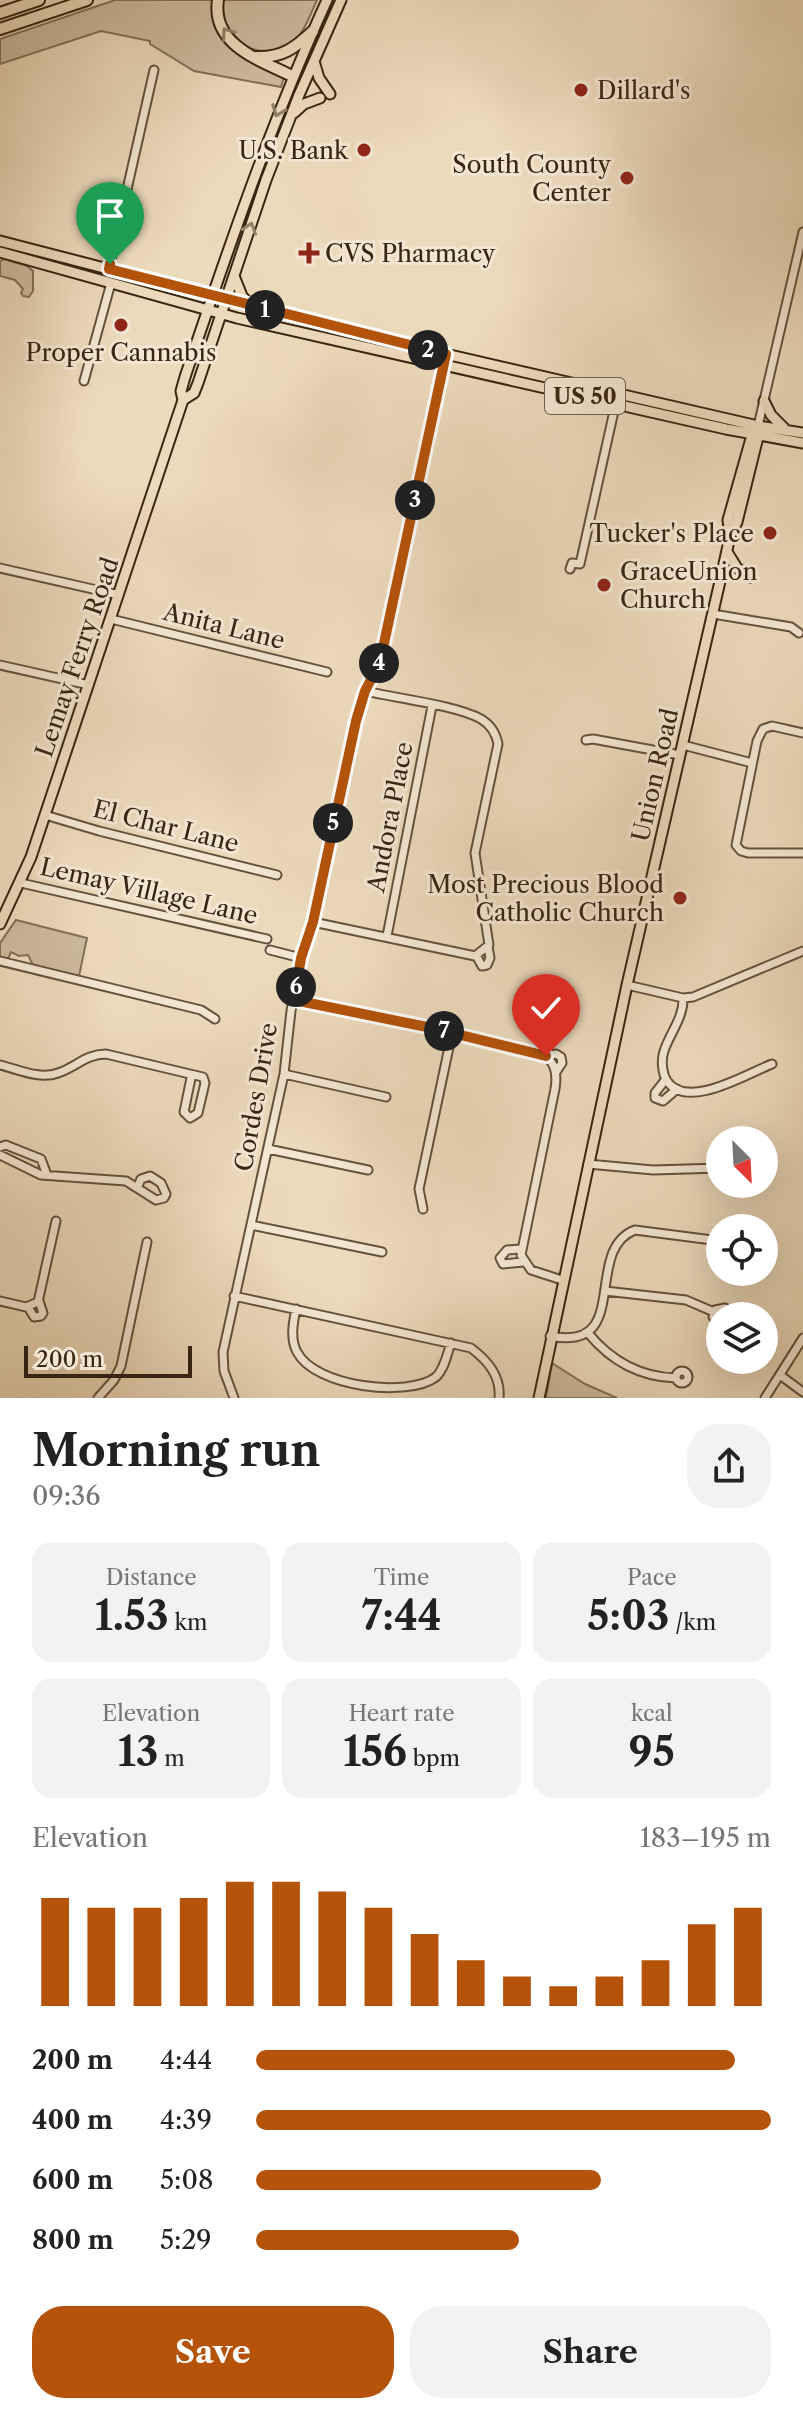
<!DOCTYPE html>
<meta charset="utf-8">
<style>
body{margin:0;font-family:"Libre Caslon Text",serif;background:#f2f2f2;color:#222;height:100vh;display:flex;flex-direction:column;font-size:30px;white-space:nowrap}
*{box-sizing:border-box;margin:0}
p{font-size:26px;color:#767676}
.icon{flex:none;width:44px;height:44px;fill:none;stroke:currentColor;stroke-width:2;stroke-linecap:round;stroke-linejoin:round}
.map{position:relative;height:1398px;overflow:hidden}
.side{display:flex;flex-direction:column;background:#fff;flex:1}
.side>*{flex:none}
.needle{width:52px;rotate:156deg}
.controls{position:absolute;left:706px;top:1126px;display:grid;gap:16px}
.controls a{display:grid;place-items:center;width:72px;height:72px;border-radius:50%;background:#fff;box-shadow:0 8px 32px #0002;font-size:40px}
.scale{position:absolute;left:24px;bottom:20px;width:168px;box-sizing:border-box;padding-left:8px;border:4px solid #382512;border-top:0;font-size:22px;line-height:28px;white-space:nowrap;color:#382512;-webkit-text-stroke:6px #f3e7d3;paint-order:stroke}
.pin{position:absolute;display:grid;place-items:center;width:68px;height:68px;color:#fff;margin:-82px -34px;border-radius:50% 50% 50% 0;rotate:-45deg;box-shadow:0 0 8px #0007}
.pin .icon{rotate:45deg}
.km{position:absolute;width:40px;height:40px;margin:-20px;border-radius:50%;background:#222;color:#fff;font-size:22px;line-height:40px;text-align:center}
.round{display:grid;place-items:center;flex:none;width:84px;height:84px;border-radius:32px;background:#f2f2f2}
.summary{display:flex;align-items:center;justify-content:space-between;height:136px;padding:0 32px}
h1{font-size:44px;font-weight:800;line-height:60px}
.figures{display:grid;grid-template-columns:repeat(3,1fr);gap:12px;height:136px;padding:8px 32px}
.figures div{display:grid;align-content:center;border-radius:20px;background:#f2f2f2;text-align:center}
.figures b{font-size:40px;font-weight:800}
.figures small{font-size:22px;font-weight:400}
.figures p{font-size:22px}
.chart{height:224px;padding:16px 32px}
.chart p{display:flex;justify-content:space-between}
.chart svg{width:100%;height:144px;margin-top:8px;stroke:#b45309;stroke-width:6}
.button{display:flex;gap:16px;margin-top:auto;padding:16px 32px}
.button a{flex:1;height:92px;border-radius:32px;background:#b45309;color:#fff;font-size:32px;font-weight:800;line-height:92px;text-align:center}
.button a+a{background:#f2f2f2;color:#222}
ul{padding:0 32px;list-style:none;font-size:26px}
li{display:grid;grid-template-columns:128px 96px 1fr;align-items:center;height:60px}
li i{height:20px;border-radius:10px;background:#b45309}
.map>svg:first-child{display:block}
</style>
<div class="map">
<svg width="803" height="1398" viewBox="0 0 803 1398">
<rect width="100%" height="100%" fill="#ecdabc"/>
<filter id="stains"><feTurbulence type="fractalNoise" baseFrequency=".0025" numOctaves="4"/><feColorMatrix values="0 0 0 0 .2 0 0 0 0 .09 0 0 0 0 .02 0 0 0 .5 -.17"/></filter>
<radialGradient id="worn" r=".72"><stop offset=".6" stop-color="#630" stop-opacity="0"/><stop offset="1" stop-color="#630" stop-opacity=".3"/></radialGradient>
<path fill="#cdbb9f" stroke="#827058" stroke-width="2" d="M115,0H213C210,45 250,60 284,77L281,87L194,71L150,44V41L101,31L0,64V39Z
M222,0H317C310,15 304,34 291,44C269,60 236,49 226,25C222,17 222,9 222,0Z
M4,259L27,266L33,271V291L29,297L23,296L21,293L23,289L15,280L0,276V261Z
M16,920L87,938L79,976L33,965L28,955L19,956L11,952L8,959L0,957V943Z
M552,1363L585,1384L617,1398H546Z"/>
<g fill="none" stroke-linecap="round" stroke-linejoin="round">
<defs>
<path id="minor" d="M109,269L154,70
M84,381L111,283
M758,426L803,232
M0,568L119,595
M570,569L572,563L580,564L616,402
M713,614L791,627L799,633
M111,619L327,672
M0,665L89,685
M803,733L772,726L763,729L757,741L736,845L741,851L748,853H803
M586,740L593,739L680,755
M683,745L752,763
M45,815L99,831L277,875
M21,883L267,939
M313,922L475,956L489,945L475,853L498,744C496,733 491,725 481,719C455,705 395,698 365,691
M387,936L432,706
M270,950L301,958
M476,955L482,966L487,965L490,958L488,947
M0,961L201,1010L215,1019
M627,985L683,998L693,997L803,951
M683,998C684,1017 670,1033 664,1051C661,1060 662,1073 667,1081C687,1111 748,1073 772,1064
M294,1000L536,1052C554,1057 558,1071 555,1089L521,1255L531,1270L562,1280
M546,1056L556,1054L561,1057L562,1063L556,1072
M0,1065C17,1069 40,1080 58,1073C76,1067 86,1054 106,1054L194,1075L203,1077L205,1083L198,1113L190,1118L184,1112L191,1078L194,1075
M284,1074L386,1097
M666,1079L655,1093V1098L663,1101L677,1089
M0,1147L6,1145L41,1159L47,1175
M268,1149L368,1170
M0,1155L41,1175L126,1181L156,1200L164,1198L166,1194L161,1183L150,1176L141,1179L138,1186
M588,1164L653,1170L720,1168
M764,1164V1171
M423,1209L419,1189L452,1033
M251,1225L382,1252
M520,1249L507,1250L500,1258L503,1264L523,1262
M605,1291L686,1300L714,1312
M234,1296L471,1348C488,1361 501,1376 499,1398
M0,1301L26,1307L38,1302L56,1221
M28,1307L34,1317L41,1316L43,1313L39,1301
M296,1309C293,1323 290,1339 297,1352C315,1387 408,1398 436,1377C445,1368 447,1354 451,1343
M720,1323L713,1317L715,1310L725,1308L729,1316
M588,1333C611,1361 639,1377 676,1378
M550,1336C633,1353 582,1250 635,1230L720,1241
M676 1377a6 6 0 1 1 12 0a6 6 0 1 1-12 0Z
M780,1375L803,1392
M98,1398L114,1380L121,1366L147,1242
M234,1398L224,1371L223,1352L284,1074L291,1011L301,958L313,922L356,721L365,691L380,662L446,354
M765,1398L803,1338"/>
<path id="major" d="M314,61L319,78L330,94
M294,113L304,104L320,98
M0,241L359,334L758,426L803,433
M0,252L237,318L726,429L803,443
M234,276L242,296L252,307
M183,400L194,393L198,383L266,180L299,95L341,0
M764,401L771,415L784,428
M731,534L737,522L759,433
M727,552L737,568L750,577
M0,924L31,857L183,400L181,391L185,377C228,249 271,123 327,0
M539,1398L627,985L724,564L730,536L728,520L752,435L758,426"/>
<path id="highway" d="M218,0C211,45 260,60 292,76
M0,13L39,0
M0,29L87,0
M256,57C282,58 295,48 313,31"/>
</defs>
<use href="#minor" stroke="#65523c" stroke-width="11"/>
<use href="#major" stroke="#382512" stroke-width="13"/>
<use href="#highway" stroke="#382512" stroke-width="14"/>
<use href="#minor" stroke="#f3e7d3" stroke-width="7"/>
<use href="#major" stroke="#ecdabc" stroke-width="9"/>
<use href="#highway" stroke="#ecdabc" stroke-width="10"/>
</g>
<defs><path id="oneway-chevron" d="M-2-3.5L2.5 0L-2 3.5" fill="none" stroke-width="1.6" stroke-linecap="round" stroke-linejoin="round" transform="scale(2)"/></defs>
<g stroke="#928067">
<use href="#oneway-chevron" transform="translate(227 33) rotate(-125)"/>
<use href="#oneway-chevron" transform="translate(278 111) rotate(111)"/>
<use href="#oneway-chevron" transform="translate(250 228) rotate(-72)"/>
</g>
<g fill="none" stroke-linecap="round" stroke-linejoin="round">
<defs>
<path id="route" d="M110,264L109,269L446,354L380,662L365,691L356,721L313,922L301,958L294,1000L432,1028L546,1056"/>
</defs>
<use href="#route" stroke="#fff" stroke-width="16"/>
<use href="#route" stroke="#b45309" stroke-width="10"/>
</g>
<g fill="#8f2418" stroke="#f3e7d3" stroke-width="3">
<circle cx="581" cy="90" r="8"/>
<circle cx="364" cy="150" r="8"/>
<circle cx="627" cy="178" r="8"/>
<path d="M305 241h8v8h8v8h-8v8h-8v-8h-8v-8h8z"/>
<circle cx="121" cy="325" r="8"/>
<circle cx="770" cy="533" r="8"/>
<circle cx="604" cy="585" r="8"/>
<circle cx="680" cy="898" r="8"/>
</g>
<g text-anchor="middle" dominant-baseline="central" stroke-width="6" stroke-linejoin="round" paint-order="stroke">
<rect fill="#f3e7d3" stroke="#705f4c" stroke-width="2" x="545" y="378" width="80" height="36" rx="6"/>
<g font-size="22" font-weight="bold" fill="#382512">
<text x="585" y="396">US 50</text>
</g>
<g font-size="24" fill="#382512" stroke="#f3e7d3" text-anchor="end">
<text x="597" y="90" text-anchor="start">Dillard's</text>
<text x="348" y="150">U.S. Bank</text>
<text x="611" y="164">South County<tspan x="611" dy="28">Center</tspan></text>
<text x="325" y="253" text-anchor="start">CVS Pharmacy</text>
<text x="121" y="352" text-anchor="middle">Proper Cannabis</text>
<text x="754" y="533">Tucker's Place</text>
<text x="620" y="571" text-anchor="start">GraceUnion<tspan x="620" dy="28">Church</tspan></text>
<text x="664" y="884">Most Precious Blood<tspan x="664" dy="28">Catholic Church</tspan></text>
</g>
<g font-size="24" fill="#382512" stroke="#f3e7d3">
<text transform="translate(224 626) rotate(14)">Anita Lane</text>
<text transform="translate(77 657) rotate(-71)">Lemay Ferry Road</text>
<text transform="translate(655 775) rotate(-77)">Union Road</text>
<text transform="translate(390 817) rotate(-79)">Andora Place</text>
<text transform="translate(166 826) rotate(14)">El Char Lane</text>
<text transform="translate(149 891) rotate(13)">Lemay Village Lane</text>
<text transform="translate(256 1097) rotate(-80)">Cordes Drive</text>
</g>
</g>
<rect width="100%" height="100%" filter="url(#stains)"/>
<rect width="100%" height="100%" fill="url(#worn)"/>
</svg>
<div class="controls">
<a><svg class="needle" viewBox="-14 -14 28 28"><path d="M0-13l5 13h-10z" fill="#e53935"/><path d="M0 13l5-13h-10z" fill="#767676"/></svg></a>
<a><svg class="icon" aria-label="locate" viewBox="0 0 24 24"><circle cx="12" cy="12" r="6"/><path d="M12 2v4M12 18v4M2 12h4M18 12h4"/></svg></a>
<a><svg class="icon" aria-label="layers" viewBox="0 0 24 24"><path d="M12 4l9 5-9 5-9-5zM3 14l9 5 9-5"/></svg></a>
</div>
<div class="scale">200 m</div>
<div class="pin" style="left:110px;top:264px;background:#1e9e55"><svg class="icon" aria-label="arrive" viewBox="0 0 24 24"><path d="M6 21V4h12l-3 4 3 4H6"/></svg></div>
<div class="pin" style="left:546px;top:1056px;background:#d93025"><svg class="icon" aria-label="check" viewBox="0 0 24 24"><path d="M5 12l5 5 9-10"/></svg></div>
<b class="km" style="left:265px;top:310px">1</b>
<b class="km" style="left:428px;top:350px">2</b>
<b class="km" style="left:415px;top:500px">3</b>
<b class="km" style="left:379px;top:663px">4</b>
<b class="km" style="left:333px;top:823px">5</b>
<b class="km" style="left:296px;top:987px">6</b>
<b class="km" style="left:444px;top:1031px">7</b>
</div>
<section class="side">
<div class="summary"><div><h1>Morning run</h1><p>09:36</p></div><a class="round"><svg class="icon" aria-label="share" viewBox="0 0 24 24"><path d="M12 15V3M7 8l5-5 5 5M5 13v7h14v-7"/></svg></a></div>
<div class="figures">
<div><p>Distance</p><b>1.53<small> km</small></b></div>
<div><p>Time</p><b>7:44</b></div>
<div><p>Pace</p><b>5:03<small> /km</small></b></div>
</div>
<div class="figures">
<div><p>Elevation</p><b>13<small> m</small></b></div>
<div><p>Heart rate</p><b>156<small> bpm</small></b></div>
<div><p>kcal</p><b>95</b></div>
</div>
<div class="chart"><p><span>Elevation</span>183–195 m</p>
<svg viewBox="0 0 160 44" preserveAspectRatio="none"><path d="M5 44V11M15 44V14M25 44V14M35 44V11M45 44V6M55 44V6M65 44V9M75 44V14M85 44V22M95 44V30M105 44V35M115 44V38M125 44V35M135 44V30M145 44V19M155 44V14"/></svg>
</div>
<ul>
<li><b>200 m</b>4:44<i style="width:93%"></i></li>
<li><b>400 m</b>4:39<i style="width:100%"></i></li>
<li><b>600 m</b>5:08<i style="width:67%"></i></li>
<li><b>800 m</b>5:29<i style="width:51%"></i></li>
</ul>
<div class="button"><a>Save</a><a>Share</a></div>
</section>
